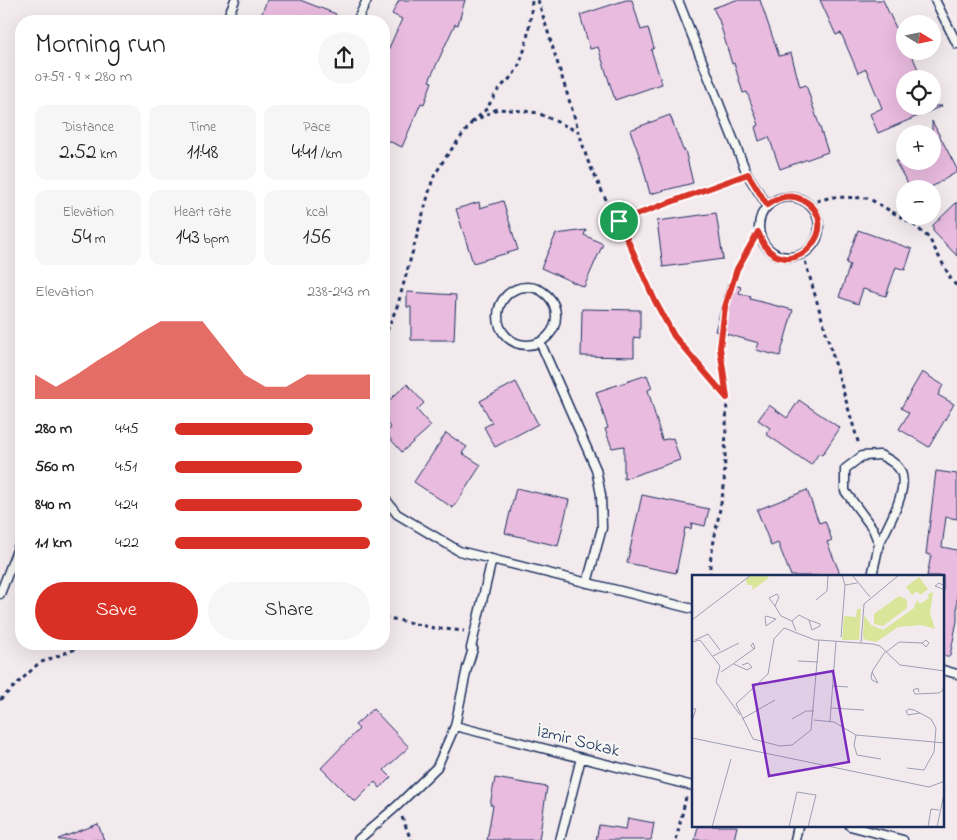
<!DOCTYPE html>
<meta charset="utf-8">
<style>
body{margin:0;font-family:"Indie Flower",sans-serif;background:#f6f6f6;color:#222;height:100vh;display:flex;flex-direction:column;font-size:19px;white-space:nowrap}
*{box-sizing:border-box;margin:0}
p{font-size:16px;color:#767676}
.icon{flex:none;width:28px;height:28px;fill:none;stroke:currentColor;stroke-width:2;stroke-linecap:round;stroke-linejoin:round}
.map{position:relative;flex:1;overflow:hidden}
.panel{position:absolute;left:15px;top:15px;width:375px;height:635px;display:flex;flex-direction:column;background:#fff;border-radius:20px;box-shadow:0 5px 20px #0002}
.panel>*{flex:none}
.needle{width:32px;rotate:100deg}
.controls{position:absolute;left:896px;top:15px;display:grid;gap:10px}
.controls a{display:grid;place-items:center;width:45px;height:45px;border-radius:50%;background:#fff;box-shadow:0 5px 20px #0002;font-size:25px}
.pin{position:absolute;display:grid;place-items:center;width:42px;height:42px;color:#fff;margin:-21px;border:2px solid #fff;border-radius:50%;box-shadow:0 1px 5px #0007}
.round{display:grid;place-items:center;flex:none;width:52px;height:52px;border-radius:26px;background:#f6f6f6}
.overview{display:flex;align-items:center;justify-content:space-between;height:85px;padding:0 20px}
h1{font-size:28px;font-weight:600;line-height:38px}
.metrics{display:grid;grid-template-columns:repeat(3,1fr);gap:8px;height:85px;padding:5px 20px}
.metrics div{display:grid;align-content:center;border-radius:12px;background:#f6f6f6;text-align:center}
.metrics b{font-size:21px;font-weight:600}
.metrics small{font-size:14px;font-weight:400}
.metrics p{font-size:14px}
.chart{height:140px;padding:10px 20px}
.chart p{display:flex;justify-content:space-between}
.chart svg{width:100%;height:90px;margin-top:5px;fill:#d93025;opacity:.7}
.primary-button{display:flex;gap:10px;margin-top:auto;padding:10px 20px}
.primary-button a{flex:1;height:58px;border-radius:30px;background:#d93025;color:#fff;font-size:20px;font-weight:600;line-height:58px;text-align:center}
.primary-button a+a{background:#f6f6f6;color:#222}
ul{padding:0 20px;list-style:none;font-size:16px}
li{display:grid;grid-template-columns:80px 60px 1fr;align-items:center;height:38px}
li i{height:12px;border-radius:6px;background:#d93025}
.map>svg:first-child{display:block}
</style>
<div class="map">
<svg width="957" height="840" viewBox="0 0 957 840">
<rect width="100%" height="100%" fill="#f3eaee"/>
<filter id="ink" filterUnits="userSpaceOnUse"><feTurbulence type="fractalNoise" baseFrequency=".02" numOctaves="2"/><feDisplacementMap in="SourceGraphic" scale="10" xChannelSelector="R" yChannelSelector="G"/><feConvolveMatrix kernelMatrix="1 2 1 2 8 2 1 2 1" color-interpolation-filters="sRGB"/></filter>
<g filter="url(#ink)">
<path fill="#e9bbdf" stroke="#1b2f5e" d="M267,0H300L336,14L333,21H319L304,16L302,21H259Z
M399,0H465L458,25L455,24L429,81L432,82L424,104L421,103L402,147L384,139V59L402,19L392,14Z
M626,0H632L641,30L648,28L654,48L651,50L662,84L615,100L598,47L590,49L580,15Z
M736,0H760L779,56L791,53L800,87L806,85L828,152L780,169L769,137L759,141L755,127L759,125L747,92L743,93L734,63L732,64L719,20L713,8Z
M820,0H883L896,28L899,27L905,39V51H910L921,76L915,79H905V106H942L878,133L870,114L882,108L866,69L858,73L841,33L836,35Z
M670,115L683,150H685L693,183L650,194L642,163L630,130Z
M932,121L957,169V172L928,189H911L895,161H932Z
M503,201L518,250L473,263L456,209L479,202L480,208Z
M957,202V256L933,231V225Z
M716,213L723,259L663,267L657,221Z
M586,230L584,235L603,244L584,287L541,268L556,234Z
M858,230L912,249L905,270L896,267L886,296L863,289L858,304L839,297L850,265L846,263Z
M728,283L741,287L739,293L751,296L750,299L793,310L780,356L756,350L759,343L715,331Z
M407,292L456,295L454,340H411V307H407Z
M582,309L640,310V338L634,337V357L581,356Z
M922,372L943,385L938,395L954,404L929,447L899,429L909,413L901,408Z
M647,375L652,388L648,390L662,440L673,438L680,460L624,479V446L612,448L605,429L608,428L596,392Z
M516,382L538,424L495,447L484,427L492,423L480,401Z
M407,384L424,403L417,410L431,426L402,452L385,433L391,428L384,420V405Z
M799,400L840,428L822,455L819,453L811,465L766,434L770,428L758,420L769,405L787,418Z
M446,433L467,447L462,453L481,465L453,508L414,482Z
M936,471L957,474V519L946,517L942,547L957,550V621L950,656H943V576H927L931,555L926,554Z
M516,488L569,500L558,546L505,533Z
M807,490L819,523L825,521L832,540L827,542L841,576H791L778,543L771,546L757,510Z
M642,495L709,509L705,526L692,523L691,529L685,528L676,573L627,563Z
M373,709L409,747L384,770L391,777L380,788L375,782L355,802L321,768L359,729L355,725Z
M495,778L547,787L539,840H487L493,805H490Z
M628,818L654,823L651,840H596L599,825L626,829Z
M98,824L104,840H59L58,839Z
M698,826H737L734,840H695Z"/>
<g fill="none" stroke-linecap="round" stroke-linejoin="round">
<defs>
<path id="service" d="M678,0L747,174L767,205
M935,0L957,44
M226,21L235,0
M357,21L367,0
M759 227a30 30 0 1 1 60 0a30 30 0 1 1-60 0Z
M498 316a29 29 0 1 1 58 0a29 29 0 1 1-58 0Z
M540,342L596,469L601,495L602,528L587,583
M880,455C888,459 898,464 901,472C909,490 887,528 879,544L873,529L845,491V469L862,456Z
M384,497L397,514L459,551L693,609
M872,576L879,544
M0,594L21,540
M943,670L957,674
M455,726L693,786
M850,826L903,840
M358,840L397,806L437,767L455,726L467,668L473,649L471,648L492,559
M560,840L581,758
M795,840L798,826"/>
</defs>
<use href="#service" stroke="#1b2f5e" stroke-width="11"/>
<path stroke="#1b2f5e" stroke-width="3" stroke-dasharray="4 4" stroke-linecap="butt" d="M538,0L579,132
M478,117C490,107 488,105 496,93C501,85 510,80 515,72C526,56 531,19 532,0
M472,122L497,109L524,111L538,113L579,132L587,159L604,196L619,221L655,301L674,337L727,398
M809,203L832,197L868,198L913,224L929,238L952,281L957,286
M619,221L735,178
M803,254L859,445
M384,338L398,304L433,178L445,158L473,121
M710,576V562L724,487L727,398L720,348L725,307L737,269L758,232
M384,617L434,628L464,631
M0,700L39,663L89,644
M402,817L411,840
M676,840L686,797"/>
<use href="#service" stroke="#f6f6f2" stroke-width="8"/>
</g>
</g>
<g fill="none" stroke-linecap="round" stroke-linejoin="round" filter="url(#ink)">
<defs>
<path id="route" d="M748,174L767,205C779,197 790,193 803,200C846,223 794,284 765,246C762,242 760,236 758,232L737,269L725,307L720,348L727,398L674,336L655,301L619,221Z"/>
</defs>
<use href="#route" stroke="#fff" stroke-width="10"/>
<use href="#route" stroke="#d93025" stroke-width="6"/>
</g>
<g text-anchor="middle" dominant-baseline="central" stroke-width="4.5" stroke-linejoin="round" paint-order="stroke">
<g font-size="18" fill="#1b2f5e" stroke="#f6f6f2">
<text transform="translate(578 742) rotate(14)">İzmir Sokak</text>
</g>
</g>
<g transform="translate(692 575)">
<rect width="252" height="252" fill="#f3eaee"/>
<path d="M59,0L75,1L77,3L60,15L61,10H55L54,4ZM227,2L236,14L228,20L225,16L220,20L214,12ZM241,17L238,38L243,54L230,50L206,52L184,67L171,64L172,40L179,50L191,55L222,33L225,25L228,29L237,23L236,19ZM207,21L215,25V33L191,51L182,49V39ZM165,34H169L167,65H150L152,41L164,42Z" fill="#d9e598"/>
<path fill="none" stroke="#9d9fb4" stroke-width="1" d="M150,0L153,10L165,8M160,0L178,22M253,11L247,8L243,11L253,15M85,19L87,22L83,31L77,23ZM124,25L135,16L136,0M83,31L89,41L100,46L104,56M73,42L74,41L84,44L74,51ZM0,45L59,0M117,45L128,49V51L120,55ZM100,46L107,40L117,45M149,62L153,10M3,65L16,59L28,75M127,65L119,155L100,170L88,171L61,164L44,129L76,99L82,64L92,53L123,65H127L181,69L188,71L208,90L253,96M0,67L8,65L28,91L24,107L48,140M169,68L172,29L207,0M194,77L207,67L230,68L234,72L237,68L234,65L230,68M21,81L47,68M106,86L126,87M42,89L55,95L60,92L56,88L50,90M29,97L41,89L45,86L56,78L62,74L63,73L61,68L59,71L62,74M180,97L186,108L180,105L179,101L181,95L193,77M141,111L156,112M227,117L226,113L221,115L223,119L247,118L251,115L253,103M139,133L172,135M0,134H4L0,146M217,134L222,135L228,138L216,140L214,136ZM50,144L83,125M100,144L114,136H122M122,145L142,147L164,160L253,168M138,146L144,66M164,160L162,170L165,180L189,184M0,163L237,212L253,206M215,193L232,195L242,177L244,153L239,144L228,138M20,252L39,184M97,252L105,217L124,220L116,252M236,252L239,234L247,235M245,252L253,214"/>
<path fill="#7b2cbf" fill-opacity="0.15" stroke="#7b2cbf" stroke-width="2.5" d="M141,96L157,187L77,201L61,110Z"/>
<rect width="252" height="252" fill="none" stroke="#1b2f5e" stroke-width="2.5"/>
</g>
</svg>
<div class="controls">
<a><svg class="needle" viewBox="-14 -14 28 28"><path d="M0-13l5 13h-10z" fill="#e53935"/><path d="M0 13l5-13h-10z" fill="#767676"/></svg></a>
<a><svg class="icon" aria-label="locate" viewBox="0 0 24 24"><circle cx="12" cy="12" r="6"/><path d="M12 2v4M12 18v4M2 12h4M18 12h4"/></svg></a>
<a>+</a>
<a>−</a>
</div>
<div class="pin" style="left:619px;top:221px;background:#1e9e55"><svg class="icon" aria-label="arrive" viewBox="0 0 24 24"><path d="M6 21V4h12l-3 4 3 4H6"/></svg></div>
<section class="panel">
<div class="overview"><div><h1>Morning run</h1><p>07:59 · 9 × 280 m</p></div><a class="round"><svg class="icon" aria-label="share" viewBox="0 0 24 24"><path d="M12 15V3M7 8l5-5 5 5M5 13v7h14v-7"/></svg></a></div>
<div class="metrics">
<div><p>Distance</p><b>2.52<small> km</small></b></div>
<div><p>Time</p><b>11:48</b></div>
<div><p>Pace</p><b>4:41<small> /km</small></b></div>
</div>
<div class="metrics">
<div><p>Elevation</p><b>54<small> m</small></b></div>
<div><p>Heart rate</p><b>143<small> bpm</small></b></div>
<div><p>kcal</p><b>156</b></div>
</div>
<div class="chart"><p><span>Elevation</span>238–243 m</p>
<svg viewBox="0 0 160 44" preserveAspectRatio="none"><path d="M0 44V32L10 38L20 32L30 25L40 19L50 12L60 6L70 6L80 6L90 19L100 32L110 38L120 38L130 32L140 32L150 32L160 32V44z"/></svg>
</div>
<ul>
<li><b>280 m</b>4:45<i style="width:71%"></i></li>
<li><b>560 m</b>4:51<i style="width:65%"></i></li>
<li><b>840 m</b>4:24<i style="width:96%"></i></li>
<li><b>1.1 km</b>4:22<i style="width:100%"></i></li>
</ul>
<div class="primary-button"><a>Save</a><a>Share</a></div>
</section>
</div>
